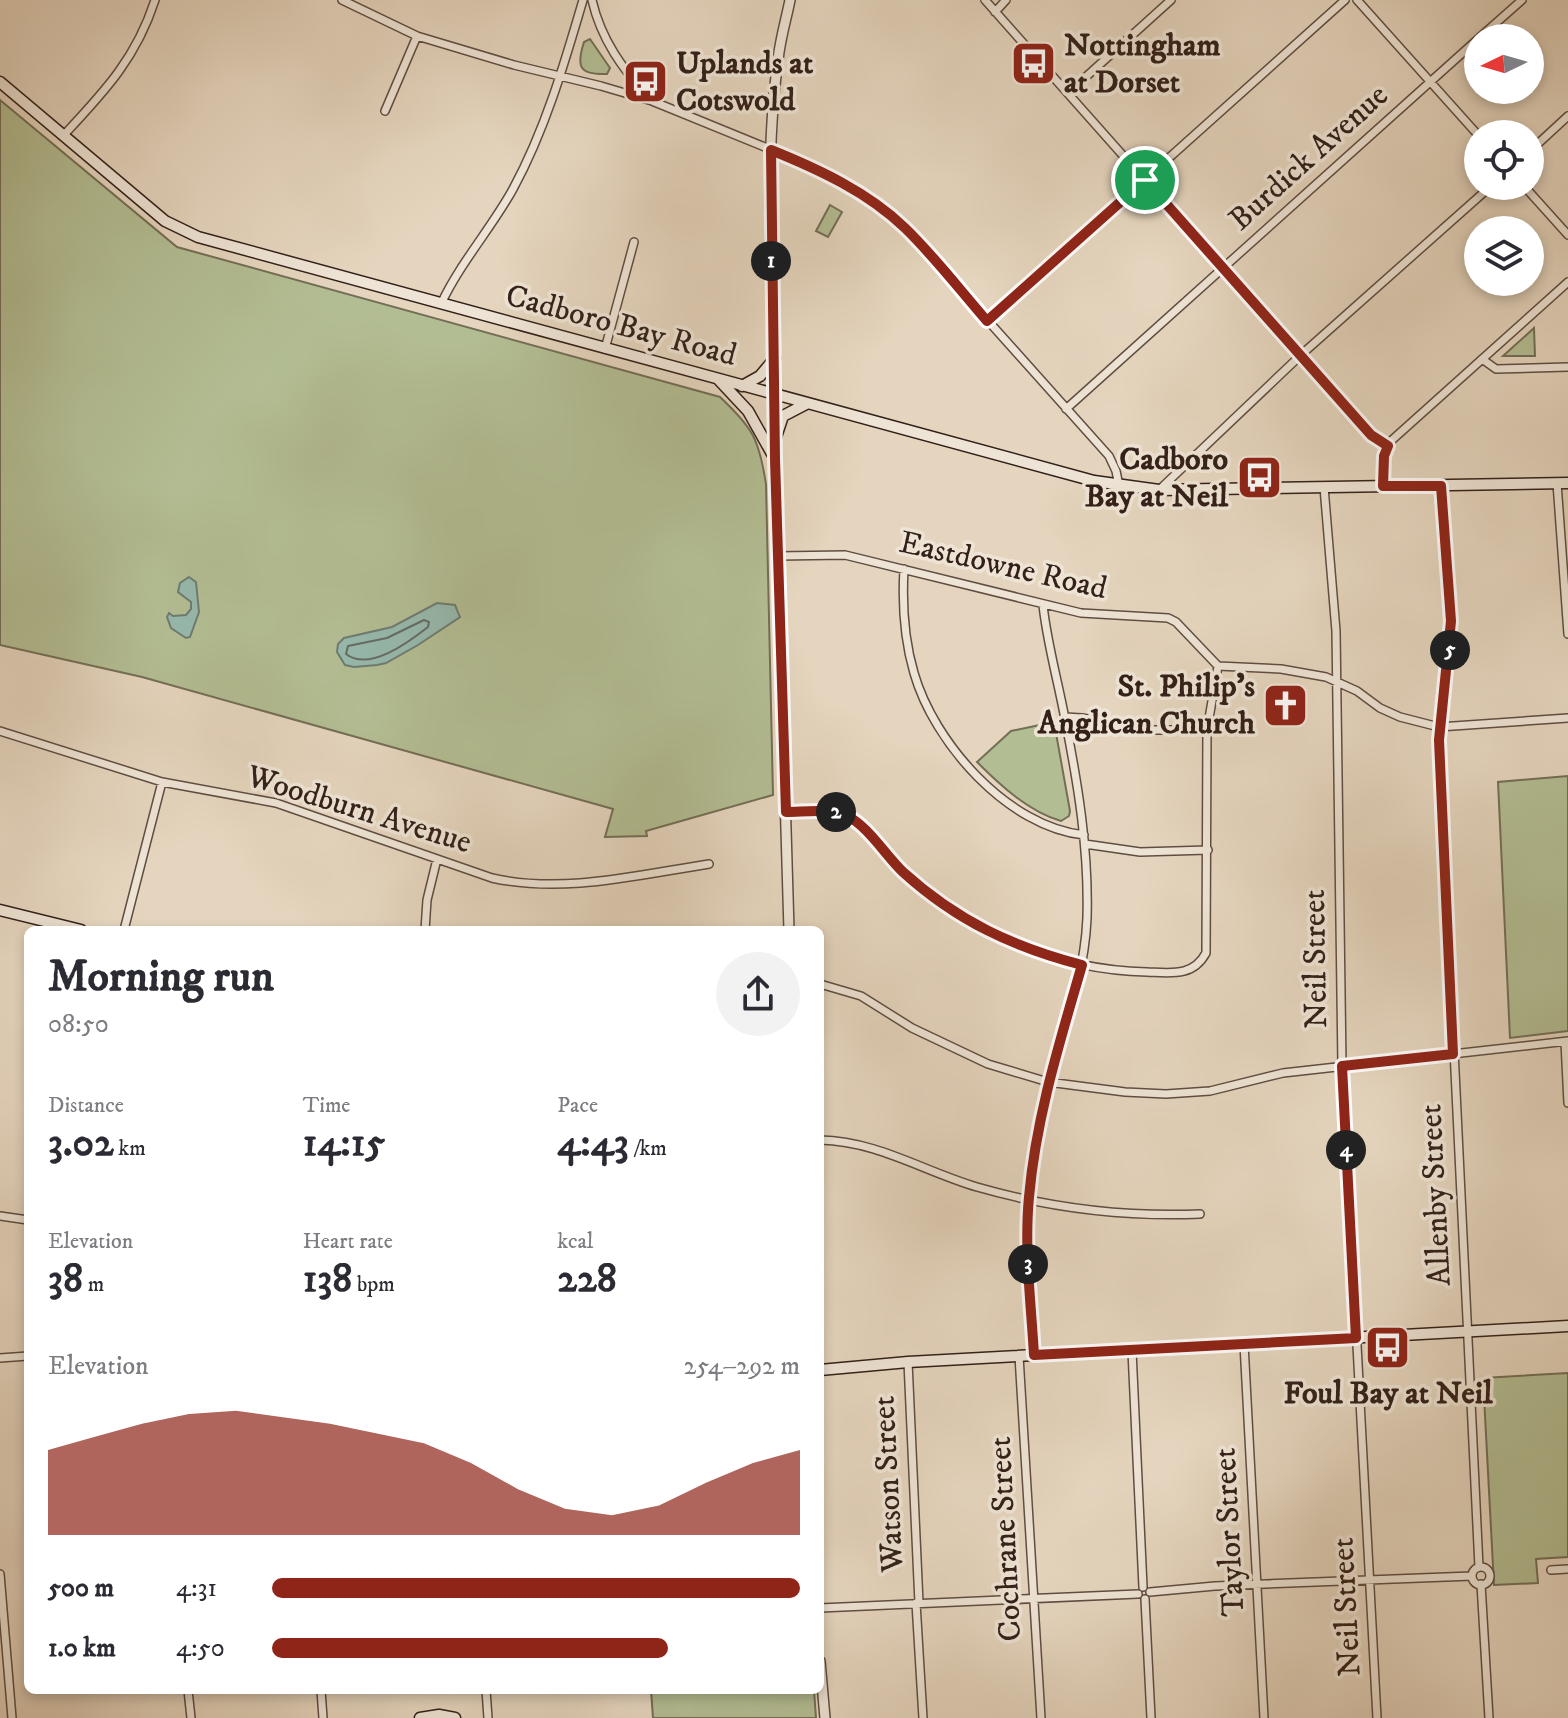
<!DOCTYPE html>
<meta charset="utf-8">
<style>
body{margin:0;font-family:"IM FELL DW Pica",serif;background:#f2f2f3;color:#2b2b33;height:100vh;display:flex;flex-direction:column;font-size:30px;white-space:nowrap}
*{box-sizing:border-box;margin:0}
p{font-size:26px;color:#7c7c81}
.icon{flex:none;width:44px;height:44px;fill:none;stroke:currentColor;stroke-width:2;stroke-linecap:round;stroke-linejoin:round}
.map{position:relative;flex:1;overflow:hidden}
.drawer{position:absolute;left:24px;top:926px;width:800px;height:768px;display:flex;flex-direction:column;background:#fff;border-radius:12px;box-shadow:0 4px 12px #0003}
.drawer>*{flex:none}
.needle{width:52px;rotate:265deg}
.buttons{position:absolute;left:1464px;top:24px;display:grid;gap:16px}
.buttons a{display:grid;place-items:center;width:80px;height:80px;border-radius:50%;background:#fff;box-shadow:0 4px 12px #0003;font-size:40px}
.pin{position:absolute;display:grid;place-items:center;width:68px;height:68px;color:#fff;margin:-34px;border:4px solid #fff;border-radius:50%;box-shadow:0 2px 8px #0007}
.km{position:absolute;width:40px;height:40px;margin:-20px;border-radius:50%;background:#222;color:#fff;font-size:22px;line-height:40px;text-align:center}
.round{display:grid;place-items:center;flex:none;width:84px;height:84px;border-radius:42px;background:#f2f2f3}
.summary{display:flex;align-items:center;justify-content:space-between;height:136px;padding:0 24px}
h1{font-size:44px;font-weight:700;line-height:60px}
.metrics{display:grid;grid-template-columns:repeat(3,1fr);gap:12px;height:136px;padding:8px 24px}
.metrics div{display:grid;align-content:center}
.metrics b{font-size:40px;font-weight:700}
.metrics small{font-size:22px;font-weight:400}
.metrics p{font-size:22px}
.chart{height:224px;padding:16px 24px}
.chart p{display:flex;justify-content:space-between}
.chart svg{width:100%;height:144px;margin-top:8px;fill:#8f2418;opacity:.7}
ul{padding:0 24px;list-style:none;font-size:26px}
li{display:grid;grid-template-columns:128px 96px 1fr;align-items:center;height:60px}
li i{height:20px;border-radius:10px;background:#8f2418}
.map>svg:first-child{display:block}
</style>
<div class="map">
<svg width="1568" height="1718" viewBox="0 0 1568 1718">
<rect width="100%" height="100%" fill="#e5d5be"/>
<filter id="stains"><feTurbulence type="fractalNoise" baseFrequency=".0025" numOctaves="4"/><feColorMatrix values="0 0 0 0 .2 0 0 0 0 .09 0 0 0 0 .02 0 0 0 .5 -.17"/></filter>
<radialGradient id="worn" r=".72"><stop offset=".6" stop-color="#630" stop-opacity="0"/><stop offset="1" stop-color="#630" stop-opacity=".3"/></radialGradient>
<path fill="#b3bd93" stroke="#736e56" stroke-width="2" d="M590,39L610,68L607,74C579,75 576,67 584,42Z
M0,100L177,247L720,397C753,428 759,439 766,484L773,795L646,831L647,836L605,837L613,809L142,677L0,645Z
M830,205L842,212L828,237L816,231Z
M1534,328L1535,356H1503Z
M1054,722L1070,811L1069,816L1061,821C1029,812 1000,785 977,762L1011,731Z
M1568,776V1031L1510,1038L1498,782Z
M1568,1373V1557L1536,1559L1538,1583L1494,1585L1483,1378Z
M651,1690H814L816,1718H653Z"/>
<path fill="#96b9ad" stroke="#6e7c72" stroke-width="2" d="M189,577L196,582L199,612L190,637L186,638L171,628L167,617L169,613L173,616L186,615L191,609V602L178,592L180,583Z
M437,603L455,605L460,617L418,645L386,663L377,665L354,667L345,665L337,652L338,644L344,638L392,627Z"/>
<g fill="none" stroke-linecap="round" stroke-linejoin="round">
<path stroke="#646c63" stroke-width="2" d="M424,620L429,622L428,627C409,642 369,672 346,654L348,646L387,638Z"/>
<defs>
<path id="minor" d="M342,0L417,36L514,65L601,86L652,101L809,165L841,182L904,227L1109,456L1116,471L1119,486
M592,0C601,40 623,69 650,100
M985,0L1371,435L1388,446
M1357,0L1478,135
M995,12L1006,0
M1479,38L1522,0
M1068,93L1171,0
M385,111L417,36
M63,136C104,92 136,59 155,0
M1530,151L1568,116
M1524,186L1568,235
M441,304C460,263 491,229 513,189C545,130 564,65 583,0
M987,321L1345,0
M605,349L634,242
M1482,359L1496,369L1568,367
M1066,409L1478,39
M1557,483L1568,634
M1383,486L1384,456L1392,440L1568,282
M1441,486L1451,621L1439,740L1479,1567
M1324,487L1336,631L1342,1066L1377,1718
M1159,490L1302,354L1491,186
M778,556L845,555L1081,613L1168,618L1176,622L1218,666L1281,669L1326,677L1357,691L1380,708L1400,717L1439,727L1568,718
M904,569C902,604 904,639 914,673C934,743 1008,827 1084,835
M1065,717L1082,718L1144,730H1207
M0,731L162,782L276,803L492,878C563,894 637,875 709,864
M786,812C805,812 829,808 847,816C866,825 886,856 903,872C970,933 1056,970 1147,972C1171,973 1193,977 1206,953L1207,730L1218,666
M1085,844L1140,852L1208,850
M124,930L162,782
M425,930L427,900L437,859
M820,984L861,996L912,1028L988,1064L1048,1082L1125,1092L1166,1094L1210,1091L1283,1073L1568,1041
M1565,1042L1568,1103
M820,1140C877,1141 923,1171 977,1187C1050,1208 1124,1217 1200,1214
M0,1216L28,1220
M1244,1344L1264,1718
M1132,1351L1143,1587
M1034,1355C1030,1286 1022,1217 1034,1149C1047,1072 1084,994 1087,918C1089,851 1078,784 1065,719C1058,681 1047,643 1043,605
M1019,1356L1041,1718
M0,1358L28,1356
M908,1362L919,1603
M1472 1576a9 9 0 1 1 18 0a9 9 0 1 1-18 0Z
M1551,1570L1568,1569
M0,1574L12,1718
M1481,1584L1489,1718
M1150,1592L1215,1586L1472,1576
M1145,1599L1151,1718
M916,1603L923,1718
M820,1608L1138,1594
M188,1690L191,1718
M321,1690L323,1718
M486,1690L488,1718"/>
<path id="tertiary" d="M789,930L775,459C778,327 760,192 778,60C780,40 786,20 790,0
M820,1661L825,1718"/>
<path id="secondary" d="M0,82L165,221L198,237L1094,481L1159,490L1568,483
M719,380L748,411L775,459
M742,386L760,376L775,358
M775,440L783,416L806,404
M0,910L81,930
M820,1370L908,1362L1568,1326
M420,1718L439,1715L455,1718"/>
</defs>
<use href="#minor" stroke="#604d42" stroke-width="10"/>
<use href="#tertiary" stroke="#604d42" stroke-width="12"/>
<use href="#secondary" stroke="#332019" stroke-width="13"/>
<use href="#minor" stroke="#eee4d5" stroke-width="7"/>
<use href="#tertiary" stroke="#eee4d5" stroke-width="9"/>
<use href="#secondary" stroke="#eee4d5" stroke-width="10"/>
</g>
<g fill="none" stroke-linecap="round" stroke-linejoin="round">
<defs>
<path id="route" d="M771,150C818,169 868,192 905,228C934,256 960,290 987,321L1145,180L1371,435L1388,446L1384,456L1383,486H1441L1451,621L1439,740L1453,1054L1342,1066L1356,1338L1034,1355C1031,1303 1024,1249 1029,1197C1036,1117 1060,1041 1082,965C1013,947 957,921 903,872C887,857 867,825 847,816C829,808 805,812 786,812L775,459Z"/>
</defs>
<use href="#route" stroke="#fff" stroke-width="16"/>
<use href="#route" stroke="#8f2418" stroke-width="10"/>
</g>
<defs>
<symbol id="bus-square" viewBox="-11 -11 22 22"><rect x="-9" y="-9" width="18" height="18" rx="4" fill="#8f2418" stroke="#eee4d5"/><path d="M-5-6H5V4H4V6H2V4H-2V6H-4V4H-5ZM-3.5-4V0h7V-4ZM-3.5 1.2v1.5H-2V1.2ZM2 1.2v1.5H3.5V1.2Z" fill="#fff"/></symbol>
<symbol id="church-square" viewBox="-11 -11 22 22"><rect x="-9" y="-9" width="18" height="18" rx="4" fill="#8f2418" stroke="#eee4d5"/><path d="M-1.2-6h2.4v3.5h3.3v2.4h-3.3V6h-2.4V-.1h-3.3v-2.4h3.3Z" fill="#fff"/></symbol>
</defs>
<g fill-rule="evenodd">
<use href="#bus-square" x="1008" y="38" width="51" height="51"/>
<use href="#bus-square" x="620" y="56" width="51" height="51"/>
<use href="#bus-square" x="1234" y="452" width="51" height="51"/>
<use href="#church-square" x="1260" y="680" width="51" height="51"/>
<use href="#bus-square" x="1362" y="1322" width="51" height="51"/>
</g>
<g text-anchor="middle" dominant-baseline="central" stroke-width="7" stroke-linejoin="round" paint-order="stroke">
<g font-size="32" font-weight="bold" fill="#332019" stroke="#eee4d5" text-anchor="start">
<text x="1064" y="46">Nottingham<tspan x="1064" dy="37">at Dorset</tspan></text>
<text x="676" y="64">Uplands at<tspan x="676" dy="37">Cotswold</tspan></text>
<text x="1228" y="460" text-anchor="end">Cadboro<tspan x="1228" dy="37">Bay at Neil</tspan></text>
<text x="1255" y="687" text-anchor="end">St. Philip's<tspan x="1255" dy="37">Anglican Church</tspan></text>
<text x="1388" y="1394" text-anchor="middle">Foul Bay at Neil</text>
</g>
<g font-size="32" fill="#332019" stroke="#eee4d5">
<text transform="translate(1309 158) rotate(-42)">Burdick Avenue</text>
<text transform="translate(621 326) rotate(15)">Cadboro Bay Road</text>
<text transform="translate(1003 566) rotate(13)">Eastdowne Road</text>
<text transform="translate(359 810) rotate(17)">Woodburn Avenue</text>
<text transform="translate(1316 959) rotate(-91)">Neil Street</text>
<text transform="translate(1436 1195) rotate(-93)">Allenby Street</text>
<text transform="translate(889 1484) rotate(-93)">Watson Street</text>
<text transform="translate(1230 1532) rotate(-93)">Taylor Street</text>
<text transform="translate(1006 1539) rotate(-93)">Cochrane Street</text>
<text transform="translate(1347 1607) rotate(-93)">Neil Street</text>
</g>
</g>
<rect width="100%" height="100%" filter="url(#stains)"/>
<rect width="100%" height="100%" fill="url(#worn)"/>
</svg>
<div class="buttons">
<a><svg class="needle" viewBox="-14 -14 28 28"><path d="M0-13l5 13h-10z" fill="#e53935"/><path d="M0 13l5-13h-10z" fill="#7c7c81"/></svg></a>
<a><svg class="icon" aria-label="locate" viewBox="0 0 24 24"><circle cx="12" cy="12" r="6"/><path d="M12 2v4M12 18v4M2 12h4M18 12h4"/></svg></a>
<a><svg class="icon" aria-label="layers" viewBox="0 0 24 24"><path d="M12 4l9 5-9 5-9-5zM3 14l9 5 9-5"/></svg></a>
</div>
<div class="pin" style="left:1145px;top:180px;background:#1e9e55"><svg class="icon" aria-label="arrive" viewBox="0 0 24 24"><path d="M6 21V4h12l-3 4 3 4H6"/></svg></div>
<b class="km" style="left:771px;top:261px">1</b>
<b class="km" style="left:836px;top:812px">2</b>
<b class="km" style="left:1028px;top:1264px">3</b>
<b class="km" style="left:1346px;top:1150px">4</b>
<b class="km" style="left:1450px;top:650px">5</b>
<section class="drawer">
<div class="summary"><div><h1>Morning run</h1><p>08:50</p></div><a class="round"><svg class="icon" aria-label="share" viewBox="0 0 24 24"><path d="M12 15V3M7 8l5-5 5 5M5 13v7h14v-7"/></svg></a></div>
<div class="metrics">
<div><p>Distance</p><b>3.02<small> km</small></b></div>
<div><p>Time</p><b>14:15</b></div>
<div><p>Pace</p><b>4:43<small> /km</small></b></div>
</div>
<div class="metrics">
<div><p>Elevation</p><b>38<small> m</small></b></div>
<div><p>Heart rate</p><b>138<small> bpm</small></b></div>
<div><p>kcal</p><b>228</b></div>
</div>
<div class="chart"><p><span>Elevation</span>254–292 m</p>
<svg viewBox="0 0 160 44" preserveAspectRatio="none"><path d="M0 44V18L10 14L20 10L30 7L40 6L50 8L60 10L70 13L80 16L90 22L100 30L110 36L120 38L130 35L140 28L150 22L160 18V44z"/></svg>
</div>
<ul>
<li><b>500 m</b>4:31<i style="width:100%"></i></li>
<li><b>1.0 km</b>4:50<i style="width:75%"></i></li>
</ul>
</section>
</div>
